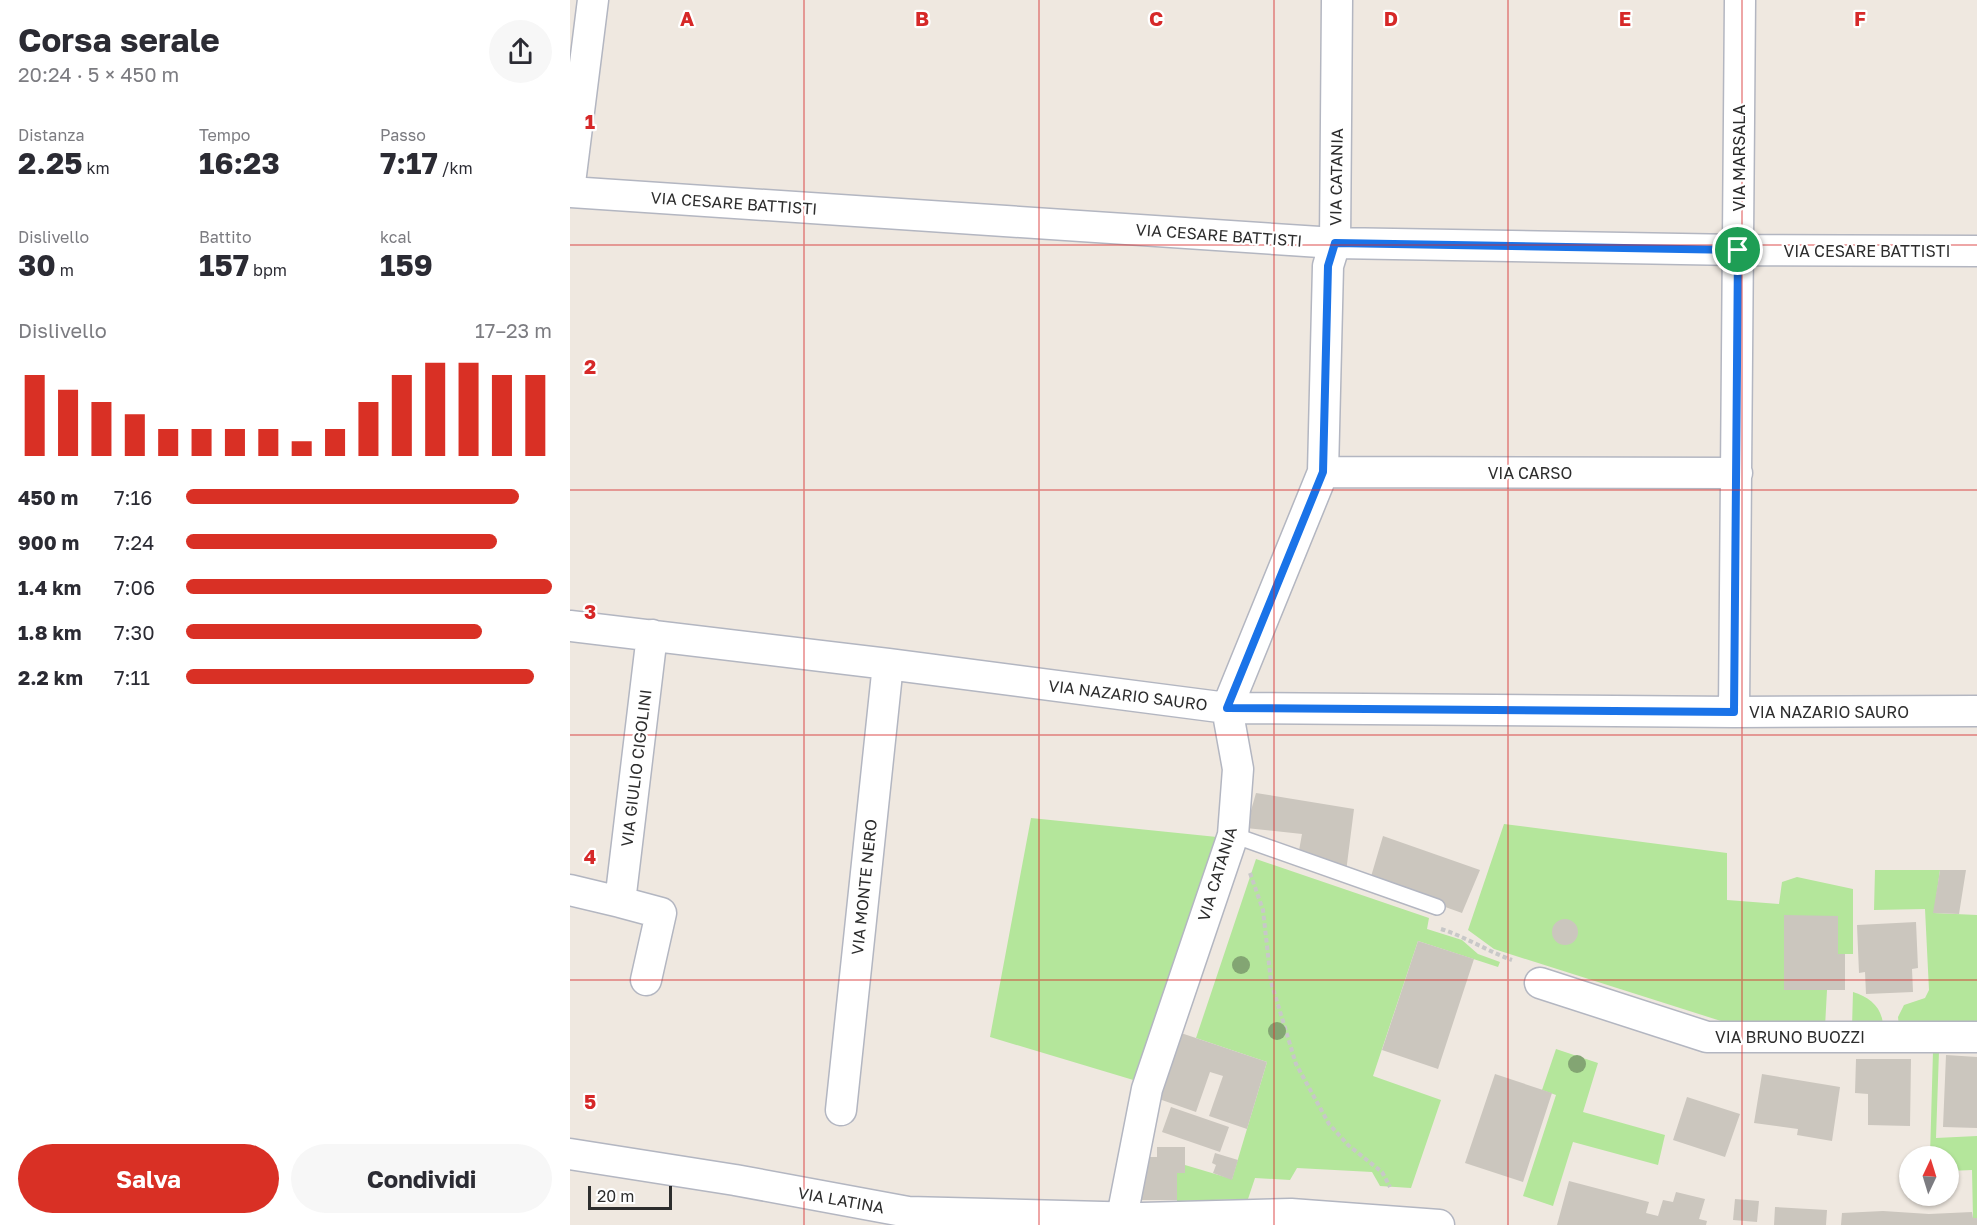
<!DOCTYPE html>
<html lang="it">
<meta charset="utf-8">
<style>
body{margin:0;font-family:"Golos Text",sans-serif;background:#f7f7f7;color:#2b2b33;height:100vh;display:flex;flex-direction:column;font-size:22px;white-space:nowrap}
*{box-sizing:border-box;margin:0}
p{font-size:20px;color:#7c7c81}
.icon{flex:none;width:33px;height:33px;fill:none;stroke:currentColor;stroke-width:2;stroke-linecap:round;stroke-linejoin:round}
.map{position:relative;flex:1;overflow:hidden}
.sheet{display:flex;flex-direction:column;background:#fff;width:570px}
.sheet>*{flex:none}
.needle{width:39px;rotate:4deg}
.tools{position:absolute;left:1329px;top:1146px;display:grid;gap:12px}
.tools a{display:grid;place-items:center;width:60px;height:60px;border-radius:50%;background:#fff;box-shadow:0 2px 4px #0004;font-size:30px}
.scale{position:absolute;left:18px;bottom:15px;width:84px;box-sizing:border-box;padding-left:6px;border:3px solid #2d2d2d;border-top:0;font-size:16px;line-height:21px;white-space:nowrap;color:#2d2d2d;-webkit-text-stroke:4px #fff;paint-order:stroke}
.pin{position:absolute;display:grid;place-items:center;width:51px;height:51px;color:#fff;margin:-26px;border:3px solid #fff;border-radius:50%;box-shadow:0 2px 6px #0007}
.round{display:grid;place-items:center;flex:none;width:63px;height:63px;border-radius:32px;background:#f7f7f7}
.head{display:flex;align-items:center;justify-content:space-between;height:102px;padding:0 18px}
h1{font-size:33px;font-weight:700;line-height:45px}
.figures{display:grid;grid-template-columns:repeat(3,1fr);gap:9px;height:102px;padding:6px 18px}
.figures div{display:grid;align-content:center}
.figures b{font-size:30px;font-weight:700}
.figures small{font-size:16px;font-weight:400}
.figures p{font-size:16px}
.chart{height:168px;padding:12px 18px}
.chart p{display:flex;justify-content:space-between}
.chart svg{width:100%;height:108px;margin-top:6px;stroke:#d93025;stroke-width:6}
.primary-button{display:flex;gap:12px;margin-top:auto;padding:12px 18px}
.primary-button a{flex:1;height:69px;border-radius:36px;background:#d93025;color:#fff;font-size:24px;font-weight:700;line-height:69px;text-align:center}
.primary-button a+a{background:#f7f7f7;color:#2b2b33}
ul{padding:0 18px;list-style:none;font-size:20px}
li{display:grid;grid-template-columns:96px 72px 1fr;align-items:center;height:45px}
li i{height:15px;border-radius:8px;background:#d93025}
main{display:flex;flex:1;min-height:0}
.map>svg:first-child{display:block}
</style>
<main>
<section class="sheet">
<div class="head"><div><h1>Corsa serale</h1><p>20:24 · 5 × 450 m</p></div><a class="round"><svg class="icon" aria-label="share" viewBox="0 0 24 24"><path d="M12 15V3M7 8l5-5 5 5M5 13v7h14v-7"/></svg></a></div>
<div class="figures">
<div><p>Distanza</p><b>2.25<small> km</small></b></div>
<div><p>Tempo</p><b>16:23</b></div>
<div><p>Passo</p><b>7:17<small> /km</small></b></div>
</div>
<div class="figures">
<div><p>Dislivello</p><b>30<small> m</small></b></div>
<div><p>Battito</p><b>157<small> bpm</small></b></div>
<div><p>kcal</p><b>159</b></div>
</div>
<div class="chart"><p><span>Dislivello</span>17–23 m</p>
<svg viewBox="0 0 160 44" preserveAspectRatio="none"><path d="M5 44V11M15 44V17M25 44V22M35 44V27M45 44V33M55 44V33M65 44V33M75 44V33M85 44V38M95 44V33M105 44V22M115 44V11M125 44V6M135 44V6M145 44V11M155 44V11"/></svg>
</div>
<ul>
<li><b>450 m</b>7:16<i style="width:91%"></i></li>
<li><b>900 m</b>7:24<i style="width:85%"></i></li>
<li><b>1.4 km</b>7:06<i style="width:100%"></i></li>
<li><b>1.8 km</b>7:30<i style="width:81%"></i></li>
<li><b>2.2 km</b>7:11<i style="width:95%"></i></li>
</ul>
<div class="primary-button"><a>Salva</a><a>Condividi</a></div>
</section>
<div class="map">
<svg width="1407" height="1225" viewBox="0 0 1407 1225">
<rect width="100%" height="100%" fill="#efe8e0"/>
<path fill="#b4e69b" d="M461,818L647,837L570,1082L420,1037Z
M934,824L1157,853V900L1209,904L1212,882L1227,877L1283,889V954H1268V916H1214V990H1257L1255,1027L1173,1028L924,949L898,930Z
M686,859L859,918L857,929L892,940L908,954L930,962L928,967L848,941L803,1076L871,1100L841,1188L810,1186L802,1172L727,1168L720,1180L685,1178L678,1199L607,1201V1173H615V1165L662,1179L697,1062L626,1038Z
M1305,870H1370L1364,913L1407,915V1022L1329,1027L1328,1017L1334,1005L1355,998L1359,990L1355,909L1304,910Z
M1283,992C1300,997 1313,1008 1313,1027H1282Z
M986,1049L1028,1063L1013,1112L1095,1135L1088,1165L1003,1142L983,1206L953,1196L986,1095L972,1090Z
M1363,1051H1369L1366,1138L1407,1136V1218H1403L1402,1170L1379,1171L1378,1156H1360Z"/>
<path fill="#cbc6be" d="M686,793L784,809L776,872L728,856L732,834L676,828Z
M813,836L910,870L892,913L800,880Z
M1370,870H1396L1389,914L1363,913Z
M1214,915L1268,916V954H1275V990H1214Z
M982 932a13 13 0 1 1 26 0a13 13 0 1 1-26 0Z
M1346,922L1348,968L1342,969L1343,992L1296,994L1295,972L1289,973L1287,925Z
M848,941L904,959L868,1069L812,1050Z
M611,1033L697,1062L677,1129L639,1116L653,1076L640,1072L626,1112L589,1099Z
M1376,1055L1407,1057V1128L1373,1127Z
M1286,1059H1341L1340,1126L1298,1125V1094L1285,1093Z
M925,1074L982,1093L953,1182L895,1163Z
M1192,1074L1270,1087L1262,1141L1227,1135L1228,1129L1184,1123Z
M1117,1097L1170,1114L1155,1157L1103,1140Z
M601,1107L659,1127L650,1152L592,1132Z
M587,1147H615V1173H607V1200H571L570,1163L573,1157H587Z
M645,1153L668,1160L662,1180L643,1173L646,1165L642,1163Z
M999,1181L1079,1202L1076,1213L1088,1216L1093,1200L1103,1202L1106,1192L1135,1199L1129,1219L1137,1221L1136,1225H987Z
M1165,1199L1189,1201L1187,1222L1163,1220Z
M1205,1207L1257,1210L1256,1225H1204Z
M1313,1211L1359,1214L1402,1212L1403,1218H1407V1225H1271L1272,1213Z"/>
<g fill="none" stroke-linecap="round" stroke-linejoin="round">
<defs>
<path id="service" d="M663,835L867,907"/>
<path id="minor" d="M0,183L23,0
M0,192L765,243L1168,250L1407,251
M753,472L1167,473
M0,626L318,664L657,708L1164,712L1407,711
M1164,712L1170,0
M0,890L50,902L82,635
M50,902L91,913L76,980
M970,983L1137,1037H1407
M271,1110L318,664
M0,1154L165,1180L338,1212L572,1218L721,1214L869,1225
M552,1217L577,1089L663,835L668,769L657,708L753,472L758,266L765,243L767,0"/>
</defs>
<use href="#service" stroke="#b3b6c1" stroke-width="18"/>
<use href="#minor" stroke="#b3b6c1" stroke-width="33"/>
<path stroke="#c8c8c8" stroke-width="4" stroke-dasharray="4.5 3" stroke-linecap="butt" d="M680,873L693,910L701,982L726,1064L759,1124L778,1145L812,1172L820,1187
M871,929C896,937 917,951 942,960"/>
<use href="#service" stroke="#fff" stroke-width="15"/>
<use href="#minor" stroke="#fff" stroke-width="30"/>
</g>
<g fill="#83a573">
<circle cx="671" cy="965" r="9"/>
<circle cx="707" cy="1031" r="9"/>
<circle cx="1007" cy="1064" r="9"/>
</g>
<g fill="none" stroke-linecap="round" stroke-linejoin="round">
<defs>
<path id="route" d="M765,243L1168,250L1164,712L657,708L753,472L758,266Z"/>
</defs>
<use href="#route" stroke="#fff" stroke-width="12"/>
<use href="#route" stroke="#1a73e8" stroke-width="8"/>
</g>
<path fill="none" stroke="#d62828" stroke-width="1.5" stroke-opacity="0.55" d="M234,0V1225M469,0V1225M704,0V1225M938,0V1225M1172,0V1225M0,245H1407M0,490H1407M0,735H1407M0,980H1407"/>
<g text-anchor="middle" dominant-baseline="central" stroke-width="4.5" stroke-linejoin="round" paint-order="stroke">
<g font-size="16" fill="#2d2d2d" stroke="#fff">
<text transform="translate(1169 158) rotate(-90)">VIA MARSALA</text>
<text transform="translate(766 177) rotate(-89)">VIA CATANIA</text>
<text transform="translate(164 203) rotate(4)">VIA CESARE BATTISTI</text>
<text transform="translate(649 235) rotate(4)">VIA CESARE BATTISTI</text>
<text x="1297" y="251">VIA CESARE BATTISTI</text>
<text x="960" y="473">VIA CARSO</text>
<text transform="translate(558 695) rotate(7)">VIA NAZARIO SAURO</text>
<text x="1259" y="712">VIA NAZARIO SAURO</text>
<text transform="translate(66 768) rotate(-83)">VIA GIULIO CIGOLINI</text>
<text transform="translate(647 874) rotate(-73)">VIA CATANIA</text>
<text transform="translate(294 887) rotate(-84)">VIA MONTE NERO</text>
<text x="1220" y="1037">VIA BRUNO BUOZZI</text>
<text transform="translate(271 1200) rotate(10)">VIA LATINA</text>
</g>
</g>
<g font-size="20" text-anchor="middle" font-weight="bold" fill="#d62828" stroke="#fff" stroke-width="4.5" stroke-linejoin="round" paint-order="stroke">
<text x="117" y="26">A</text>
<text x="352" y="26">B</text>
<text x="586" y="26">C</text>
<text x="821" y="26">D</text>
<text x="1055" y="26">E</text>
<text x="1290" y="26">F</text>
<text x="20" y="129">1</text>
<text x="20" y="374">2</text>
<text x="20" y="619">3</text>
<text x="20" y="864">4</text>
<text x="20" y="1109">5</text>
</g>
</svg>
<div class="tools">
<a><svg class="needle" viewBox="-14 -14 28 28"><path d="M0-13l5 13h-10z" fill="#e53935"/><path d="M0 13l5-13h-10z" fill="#7c7c81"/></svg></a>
</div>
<div class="scale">20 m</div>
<div class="pin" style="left:1168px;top:250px;background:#1e9e55"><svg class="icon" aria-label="arrive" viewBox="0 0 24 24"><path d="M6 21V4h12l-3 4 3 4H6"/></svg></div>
</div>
</main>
